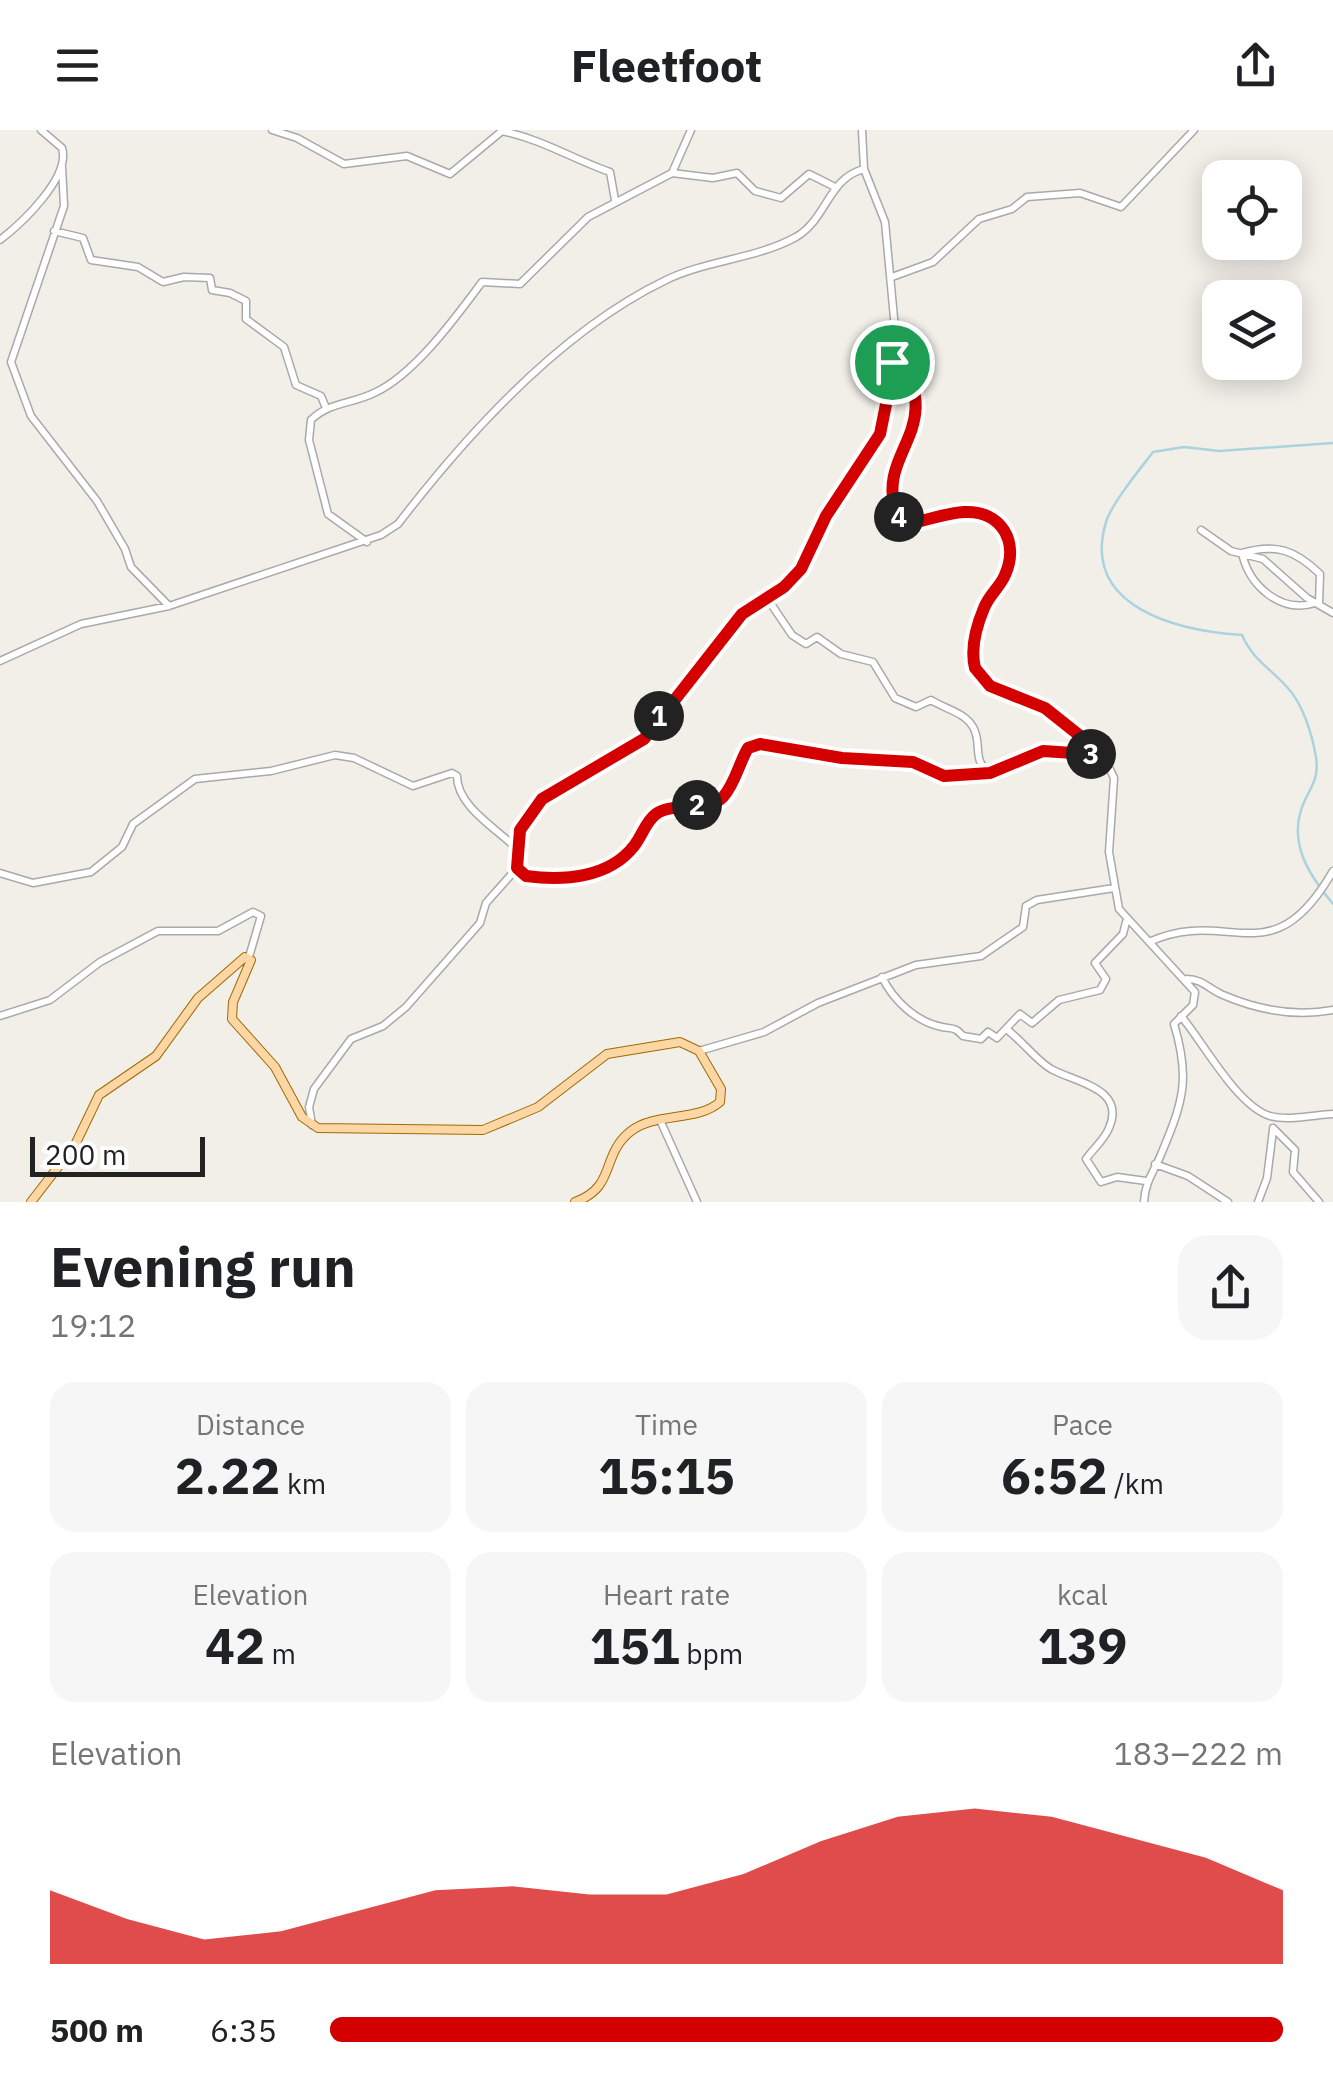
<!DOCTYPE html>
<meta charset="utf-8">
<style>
body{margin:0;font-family:"IBM Plex Sans",sans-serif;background:#f6f6f6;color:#202124;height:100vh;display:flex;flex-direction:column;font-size:38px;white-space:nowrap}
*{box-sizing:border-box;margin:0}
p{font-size:32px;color:#757577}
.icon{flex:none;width:55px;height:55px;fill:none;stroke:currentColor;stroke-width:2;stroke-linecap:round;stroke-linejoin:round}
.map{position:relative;height:1072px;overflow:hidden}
.sheet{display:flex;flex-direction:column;background:#fff;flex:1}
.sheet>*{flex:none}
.fabs{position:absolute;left:1202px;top:30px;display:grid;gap:20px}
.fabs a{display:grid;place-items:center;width:100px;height:100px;border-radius:20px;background:#fff;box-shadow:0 5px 25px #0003;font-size:50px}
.scale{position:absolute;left:30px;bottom:25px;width:175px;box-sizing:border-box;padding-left:10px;border:5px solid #222;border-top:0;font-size:28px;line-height:35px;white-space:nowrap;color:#222;-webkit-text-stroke:8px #fff;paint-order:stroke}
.pin{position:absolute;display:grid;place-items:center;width:85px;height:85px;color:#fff;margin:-42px;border:5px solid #fff;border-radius:50%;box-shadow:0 2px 10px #0007}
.km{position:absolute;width:50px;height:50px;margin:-25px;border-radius:50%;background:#222;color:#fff;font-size:28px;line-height:50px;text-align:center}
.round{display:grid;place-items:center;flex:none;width:105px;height:105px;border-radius:30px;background:#f6f6f6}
.head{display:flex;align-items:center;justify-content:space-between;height:170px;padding:0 50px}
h1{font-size:55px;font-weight:700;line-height:75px}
.figures{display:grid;grid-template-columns:repeat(3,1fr);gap:15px;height:170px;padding:10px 50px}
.figures div{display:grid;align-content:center;border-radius:25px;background:#f6f6f6;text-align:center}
.figures b{font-size:50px;font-weight:700}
.figures small{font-size:28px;font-weight:400}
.figures p{font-size:28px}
.chart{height:280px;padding:20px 50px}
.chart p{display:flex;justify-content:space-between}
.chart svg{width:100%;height:180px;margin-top:10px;fill:#d40000;opacity:.7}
ul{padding:0 50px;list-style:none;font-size:32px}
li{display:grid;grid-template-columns:160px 120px 1fr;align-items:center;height:75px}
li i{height:25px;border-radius:12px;background:#d40000}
header{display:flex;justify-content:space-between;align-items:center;height:130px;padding:0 50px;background:#fff;font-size:45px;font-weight:700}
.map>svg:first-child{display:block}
</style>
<header><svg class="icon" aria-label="menu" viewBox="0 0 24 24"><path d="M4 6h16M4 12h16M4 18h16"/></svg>Fleetfoot<svg class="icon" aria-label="share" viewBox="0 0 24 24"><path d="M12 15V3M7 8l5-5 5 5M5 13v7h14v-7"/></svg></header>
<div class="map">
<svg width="1333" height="1072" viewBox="0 0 1333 1072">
<rect width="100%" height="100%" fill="#f2efe9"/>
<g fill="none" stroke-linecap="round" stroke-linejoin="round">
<path stroke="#aad3df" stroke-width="2.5" d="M1333,313L1219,321L1184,317L1153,322C1140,339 1112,373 1106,392C1080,479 1181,501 1242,505C1253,530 1270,538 1287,557C1303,574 1312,604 1316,627C1319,646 1313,654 1305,670C1286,710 1308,744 1333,774"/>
<defs>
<path id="minor" d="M272,0L297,8L344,34L407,26L450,44L502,1C541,9 573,29 610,42L615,70
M862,0L864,39L885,92L897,220L917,273L916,289L892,355L895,381L911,393C938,388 997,365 1008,407C1012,418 1010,434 1005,445C992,477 965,500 975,538L990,557L1045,578L1102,622L1114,648L1109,722L1119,779L1195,862L1193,875L1174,894C1190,947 1184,970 1162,1022C1155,1040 1145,1051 1144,1072
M62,37L64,76L11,232L31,286L97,371L125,419L131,437L169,476
M672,43L713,48L737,43L755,61L781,68L809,44L835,57
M54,101L83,108L91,130L138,137L163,152L184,147L210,148L212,160L230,163L246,171V189L284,217L296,255L321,266L326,278
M0,110C22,93 71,47 62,18L41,0
M892,147L933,132L979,89L1012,79L1027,67L1080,63L1121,77L1194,0
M1201,400L1231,421L1263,429L1307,468L1333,483
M367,412L328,384L309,310L311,290C329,272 352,274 374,263C414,245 456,187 482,152L520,154L588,87L672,43L691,0
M767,468L792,505L806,514L817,507L841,524L873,532L895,568L916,577L931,570C945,579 964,582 973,597C983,614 971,629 989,642
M1315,473C1281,484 1249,456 1242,423C1276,413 1295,420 1320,444L1319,474
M0,531L81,494L169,476L381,405L398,394C467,304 562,200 666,150C707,130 756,129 796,107C827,89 828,48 864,39
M517,738C537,756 590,750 613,736C636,723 640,690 664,679C681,671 709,683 724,667C735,653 739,633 749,618L760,614L841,628L913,633L944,646L990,643L1043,621L1104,625
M0,743L33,753L91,742L122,717L133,694L195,649L271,641L335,625L354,628L413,656L452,643L457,646C457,677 498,699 518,720
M1149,812C1229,775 1271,849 1333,741
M882,847C893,870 916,892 942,897C953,899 955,897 963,906L981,909L988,902L997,908L1020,884L1032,893L1059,870L1100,860L1106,849L1095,833L1123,804L1126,792
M1187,849C1202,849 1209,859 1223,865C1258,880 1295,887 1333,880
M0,886L50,870L100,832L158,801H218L253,782L261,786L249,827
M1181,886C1203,912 1237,976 1270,986C1288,991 1314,985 1333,984
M1006,899C1022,910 1037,932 1053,940C1078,953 1126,959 1109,998C1105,1009 1093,1019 1086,1029L1101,1052L1117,1047L1146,1051
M699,921L764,902L818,873L916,835L981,826L1023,797L1026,776L1037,770L1114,758
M660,990L697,1072
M312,995L309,977L314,959L351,909L383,896L406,877L480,793L486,773L517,738L524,689L557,658L597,640L644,609L742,484L771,467L801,439L826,386L879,304L896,221
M1273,998L1295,1020L1293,1042L1319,1072
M1155,1034L1188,1046L1228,1072
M1258,1072L1267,1048L1273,1000"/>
<path id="major" d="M31,1072L75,1015L99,965L156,926L198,868L245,827L251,830L233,872L232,889L275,937L302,987L318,998L483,1000L538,977L607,924L680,912L699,921L721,959L720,972C697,992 656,982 631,1001C600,1025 617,1057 575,1072"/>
</defs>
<use href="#minor" stroke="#a9a9a9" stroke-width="9"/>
<use href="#major" stroke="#a06b00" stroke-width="10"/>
<use href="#minor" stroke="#fff" stroke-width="6"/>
<use href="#major" stroke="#fcd6a4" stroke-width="8"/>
</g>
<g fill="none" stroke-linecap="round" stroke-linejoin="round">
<defs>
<path id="route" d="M897,220C948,304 876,318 896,383L911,393C929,390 946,383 964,382C1001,380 1020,412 1005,445C1000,457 989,465 984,478C976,497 970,518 975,538L990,556L1045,578L1104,625L1043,621L990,643L944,646L913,632L842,628L760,614L748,618C739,633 735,654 723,667C707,684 675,671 656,684C646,691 642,706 634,716C609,748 564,751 526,746L517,738L520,700L542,669L644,609L742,484L784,457L801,439L826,386L880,304Z"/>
</defs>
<use href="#route" stroke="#fff" stroke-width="20"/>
<use href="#route" stroke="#d40000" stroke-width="12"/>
</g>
</svg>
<div class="fabs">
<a><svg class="icon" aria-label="locate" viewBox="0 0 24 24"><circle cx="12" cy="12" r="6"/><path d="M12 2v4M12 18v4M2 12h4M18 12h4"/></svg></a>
<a><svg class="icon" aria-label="layers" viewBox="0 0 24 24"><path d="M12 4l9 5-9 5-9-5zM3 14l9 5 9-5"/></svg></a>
</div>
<div class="scale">200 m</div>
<div class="pin" style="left:892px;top:232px;background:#1e9e55"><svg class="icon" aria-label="arrive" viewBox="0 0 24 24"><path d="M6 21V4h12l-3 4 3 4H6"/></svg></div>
<b class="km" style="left:659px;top:586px">1</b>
<b class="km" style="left:697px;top:675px">2</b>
<b class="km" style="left:1091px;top:624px">3</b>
<b class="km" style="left:899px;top:387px">4</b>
</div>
<section class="sheet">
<div class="head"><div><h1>Evening run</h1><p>19:12</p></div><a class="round"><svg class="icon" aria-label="share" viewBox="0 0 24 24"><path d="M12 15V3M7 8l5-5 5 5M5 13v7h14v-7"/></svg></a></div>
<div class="figures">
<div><p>Distance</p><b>2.22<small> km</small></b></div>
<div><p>Time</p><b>15:15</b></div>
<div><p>Pace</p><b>6:52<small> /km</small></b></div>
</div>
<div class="figures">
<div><p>Elevation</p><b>42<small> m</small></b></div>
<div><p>Heart rate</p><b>151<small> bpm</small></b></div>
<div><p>kcal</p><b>139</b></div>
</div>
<div class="chart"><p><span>Elevation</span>183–222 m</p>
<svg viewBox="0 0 160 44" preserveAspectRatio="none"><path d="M0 44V26L10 33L20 38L30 36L40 31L50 26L60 25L70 27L80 27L90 22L100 14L110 8L120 6L130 8L140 13L150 18L160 26V44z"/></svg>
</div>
<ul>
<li><b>500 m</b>6:35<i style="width:100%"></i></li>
</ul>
</section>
